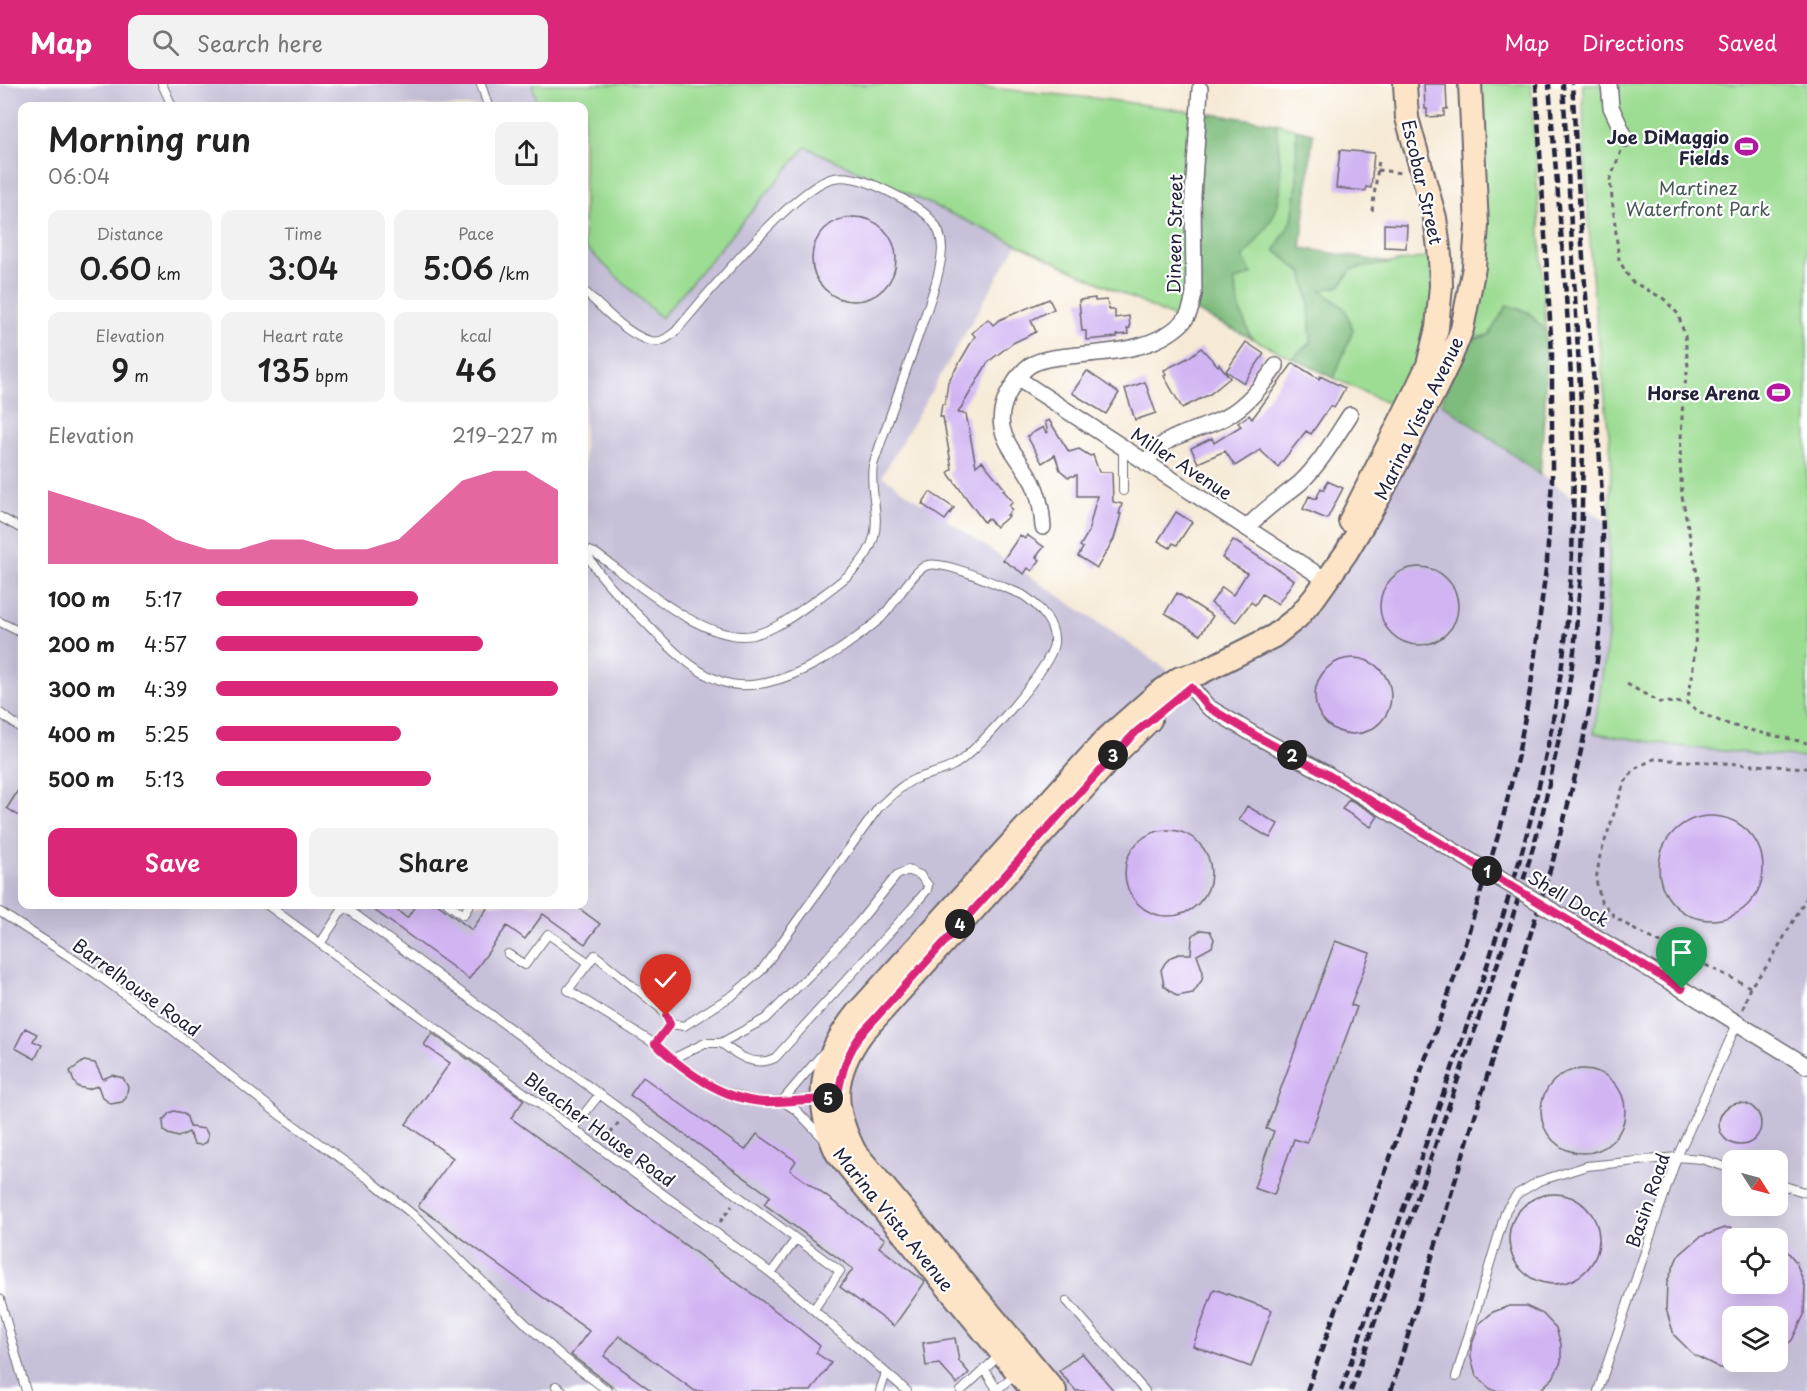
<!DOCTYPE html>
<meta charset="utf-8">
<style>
body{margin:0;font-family:"Playpen Sans",sans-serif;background:#f2f2f2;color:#222;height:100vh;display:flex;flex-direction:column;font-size:22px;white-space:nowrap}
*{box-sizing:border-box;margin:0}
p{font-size:20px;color:#767676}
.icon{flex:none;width:33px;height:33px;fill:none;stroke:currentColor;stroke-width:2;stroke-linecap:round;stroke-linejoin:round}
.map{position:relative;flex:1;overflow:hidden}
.sheet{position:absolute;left:18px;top:18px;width:570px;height:807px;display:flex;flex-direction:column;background:#fff;border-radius:12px;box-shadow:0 6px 24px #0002}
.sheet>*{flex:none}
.needle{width:39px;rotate:126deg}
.controls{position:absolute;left:1722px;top:1066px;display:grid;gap:12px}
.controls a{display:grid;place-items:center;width:66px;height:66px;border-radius:12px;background:#fff;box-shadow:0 6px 24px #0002;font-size:30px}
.pin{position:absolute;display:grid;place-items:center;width:51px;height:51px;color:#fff;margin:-62px -26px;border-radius:50% 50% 50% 0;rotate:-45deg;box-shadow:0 0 6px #0007}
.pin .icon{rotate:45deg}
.km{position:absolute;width:30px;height:30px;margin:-15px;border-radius:50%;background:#222;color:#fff;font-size:16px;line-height:30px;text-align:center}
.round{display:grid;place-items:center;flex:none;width:63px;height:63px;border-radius:12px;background:#f2f2f2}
.summary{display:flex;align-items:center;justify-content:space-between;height:102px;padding:0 30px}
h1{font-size:33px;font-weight:600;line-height:45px}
.figures{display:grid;grid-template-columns:repeat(3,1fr);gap:9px;height:102px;padding:6px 30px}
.figures div{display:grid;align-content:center;border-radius:12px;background:#f2f2f2;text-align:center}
.figures b{font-size:30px;font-weight:600}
.figures small{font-size:16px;font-weight:400}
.figures p{font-size:16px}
.chart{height:168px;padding:12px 30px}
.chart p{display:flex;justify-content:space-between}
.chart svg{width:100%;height:108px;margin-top:6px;fill:#db2777;opacity:.7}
.action{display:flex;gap:12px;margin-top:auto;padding:12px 30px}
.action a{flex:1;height:69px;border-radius:12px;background:#db2777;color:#fff;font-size:24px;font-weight:600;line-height:69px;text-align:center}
.action a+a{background:#f2f2f2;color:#222}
ul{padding:0 30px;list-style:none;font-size:20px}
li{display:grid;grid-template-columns:96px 72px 1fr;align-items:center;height:45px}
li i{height:15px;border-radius:8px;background:#db2777}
header{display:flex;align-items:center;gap:36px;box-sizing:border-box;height:84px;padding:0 30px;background:#db2777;color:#fff}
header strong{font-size:28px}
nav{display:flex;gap:33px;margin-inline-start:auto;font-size:21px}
.search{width:420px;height:54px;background:#f2f2f2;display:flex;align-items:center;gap:15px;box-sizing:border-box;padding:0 21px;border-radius:12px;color:#767676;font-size:22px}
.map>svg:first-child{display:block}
</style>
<header>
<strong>Map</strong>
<div class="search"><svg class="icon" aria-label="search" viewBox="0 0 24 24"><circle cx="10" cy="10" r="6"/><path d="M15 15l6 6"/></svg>Search here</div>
<nav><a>Map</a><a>Directions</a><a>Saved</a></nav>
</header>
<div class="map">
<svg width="1807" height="1307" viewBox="0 0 1807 1307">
<rect width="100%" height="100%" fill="#fff"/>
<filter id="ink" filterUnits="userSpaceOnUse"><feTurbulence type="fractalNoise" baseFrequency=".0167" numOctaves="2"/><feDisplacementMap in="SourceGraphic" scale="12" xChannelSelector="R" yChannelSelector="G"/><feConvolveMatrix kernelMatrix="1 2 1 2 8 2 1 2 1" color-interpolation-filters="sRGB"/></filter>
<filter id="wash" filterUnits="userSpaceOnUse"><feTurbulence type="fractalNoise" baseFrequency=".008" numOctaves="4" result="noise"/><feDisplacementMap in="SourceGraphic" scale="24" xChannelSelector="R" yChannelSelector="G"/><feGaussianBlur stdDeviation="1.35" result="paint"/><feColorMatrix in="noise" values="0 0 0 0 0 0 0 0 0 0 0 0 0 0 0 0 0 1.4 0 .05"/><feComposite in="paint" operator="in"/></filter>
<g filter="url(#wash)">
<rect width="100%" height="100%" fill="#f6ead6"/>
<path fill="#c7c0d9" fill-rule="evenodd" d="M0,0H532L538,22H22V820H584V162L661,234L806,63L1017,160L882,392L1180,594L822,1001L1033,1307H0Z
M1432,312L1611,441L1608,552L1594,649L1691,664L1807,674V1307H1055L855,1068L845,979L1136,648L1191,603L1298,533ZM1732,1077H1778V1122H1732ZM1732,1155H1778V1200H1732ZM1732,1233H1778V1278H1732Z"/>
<path fill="#9ddd93" stroke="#608067" stroke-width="1.5" d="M532,0H948L1102,15L1197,28L1187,224L1174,234L1017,160L806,63L661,234L584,162V22H538Z
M1479,0H1531L1546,248L1528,228L1489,251L1466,257Z
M1583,0H1807V674L1691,664L1594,649L1608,552L1611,370L1593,204L1584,67Z
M1276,39L1296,45L1297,101L1292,137L1275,166L1303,190L1309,219L1311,258L1292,274L1251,254L1240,226L1234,197L1251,190L1243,174L1268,141L1281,94Z
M1428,173L1441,202L1406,328L1334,294L1342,272L1320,206L1340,202L1352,185Z"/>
<path fill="#7ebc7d" stroke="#506f5c" stroke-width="1.5" d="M1204,29L1276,39C1278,67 1286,100 1275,128C1268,145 1254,159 1243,174L1252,190L1234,197L1240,226L1251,254L1195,227Z
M1296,45L1313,49L1301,164L1390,179L1352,185L1340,202L1321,206L1345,225L1353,246L1334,294L1292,274L1311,258L1309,219L1303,190L1275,166L1292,136L1297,101Z
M1507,221L1528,228L1546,248L1545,320L1540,390L1441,319L1466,257L1489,251Z"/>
<g id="blocks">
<path fill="#d1b5f3" d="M1424,0H1446L1447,25H1444V32L1427,33V25H1425Z
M1340,66L1374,69L1371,104L1366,103V107L1336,104Z
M812 175a42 42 0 1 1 84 0a42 42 0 1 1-84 0Z
M1384,140L1407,141L1406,164L1384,163Z
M1095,214V217L1107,216L1109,226H1115V234L1129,232L1130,244L1127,245L1129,250L1117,251V253L1086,256V247H1082L1079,216Z
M1049,215L1054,225L1031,236L1036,248L1013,259L988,278L958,329L966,330L976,382L982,377L1005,405L1003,406L1013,418L1009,422L1012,426L1007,431L1009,432L996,443L988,434L984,438L948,389L952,385L943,333H940L942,320H945L948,298L975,252L972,249L988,235L993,241L999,236Z
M1246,258L1264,270L1244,299L1226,287Z
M1201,264L1218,282L1219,280L1230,294L1210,310L1182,324L1164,292L1166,291L1164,286L1188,274Z
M1293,279L1319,295L1320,292L1345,304L1334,324L1330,322L1311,350L1306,347L1278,383L1260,366L1235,382L1225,367L1198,379L1191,364L1212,354L1214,359L1241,342L1238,339L1249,331L1252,335Z
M1087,287L1119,309L1106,330L1072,309Z
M1145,298L1156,329L1135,336L1125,305Z
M1049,336L1069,368L1079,365L1090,372L1093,371L1099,388H1112L1113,418L1122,420L1119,430H1121L1114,455L1097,484L1078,472L1083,464L1080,462L1088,449L1097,412H1077V391L1068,393L1060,386L1055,371L1042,379L1027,352L1043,343L1046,349L1048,348L1045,338Z
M1327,397L1343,404L1327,435L1303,425L1309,412L1316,415L1321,404L1324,406Z
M930,408L954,424L945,436L922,420Z
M1176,428L1192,438L1177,461L1173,459L1170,464L1158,457Z
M1020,451L1025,455L1027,451L1044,463L1036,473L1040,476L1032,487L1028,484L1024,490L1003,476Z
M1233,456L1294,496L1278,520L1262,510L1255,521L1251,518L1236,538L1211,519L1222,503L1233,511L1247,489L1222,474Z
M1380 522a39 39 0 1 1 78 0a39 39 0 1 1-78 0Z
M1177,509L1213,532L1200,551L1165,529Z
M1315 612a38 38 0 1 1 76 0a38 38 0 1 1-76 0Z
M22,700V734L7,724Z
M1349,715L1378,732L1371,743L1342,725Z
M1247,722L1278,740L1270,754L1239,736Z
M1659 784a52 52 0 1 1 104 0a52 52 0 1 1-104 0Z
M1125 789a43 43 0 1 1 86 0a43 43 0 1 1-86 0Z
M366,820H389L407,834L417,820H437L472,846L490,820H573L600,840L585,860L543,830L525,855L507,842L469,895Z
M1201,846L1210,847L1214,855L1212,863L1197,871L1203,888L1202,896L1193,909L1177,912L1164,902L1161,886L1165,879L1171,873L1179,870H1191L1192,854L1194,850Z
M1335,857L1370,869L1351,921L1357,923L1307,1059L1294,1055L1274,1111L1254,1104L1274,1047L1266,1045Z
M25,944L37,950L33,957L42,961L35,975L15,964Z
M432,949L524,1016L511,1034L788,1236L820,1262L816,1269L831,1279L811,1307H695L619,1252L604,1272L652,1307H619L571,1271L589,1247L418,1122L453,1074L406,1040L450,979L424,961Z
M84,977L95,979L103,995L112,991L123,994L128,1003L126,1014L122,1018L111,1020L102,1013L98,1002L88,1005L78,1003L74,998L70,987Z
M1541 1027a42 42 0 1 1 84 0a42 42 0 1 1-84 0Z
M643,993L745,1066L757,1050L796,1077L790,1086L885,1155L879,1163L925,1198L894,1242L840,1203L853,1185L764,1120L770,1112L630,1011Z
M1719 1040a21 21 0 1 1 42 0a21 21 0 1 1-42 0Z
M174,1027L183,1029L187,1033L190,1043L205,1045L208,1051L207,1058L201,1061L194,1060L189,1048L178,1053L168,1050L164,1047L163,1037L169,1029Z
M1509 1155a45 45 0 1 1 90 0a45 45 0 1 1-90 0Z
M1725,1144H1732V1200H1778V1156L1796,1178L1805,1202L1804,1231L1792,1256L1778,1269V1233H1732V1284H1720L1694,1271L1674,1251L1666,1225L1667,1198L1678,1172L1700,1153Z
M1214,1205L1272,1226L1251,1283L1193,1262Z
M1509,1222H1526L1543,1230L1556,1244L1561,1260V1278L1553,1294L1539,1307H1495L1489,1304L1476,1291L1471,1274V1263L1479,1240L1493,1228Z
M955,1254L959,1277L969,1289L957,1300L939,1280L926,1282L923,1259Z
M1082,1269L1114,1307H1076L1059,1287Z"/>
</g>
</g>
<g filter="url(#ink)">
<use href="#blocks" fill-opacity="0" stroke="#6c6871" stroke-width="1.5"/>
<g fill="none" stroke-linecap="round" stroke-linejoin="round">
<defs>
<path id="lane" d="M162,0L172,22
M481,0L488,22
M584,207C600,221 637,262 660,257C667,255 671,251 676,247C704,214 796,101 834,94C856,90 884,105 903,115C923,126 942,139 942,165C941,188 931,213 924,235C907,284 890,332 873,381C869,405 880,429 874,453C867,480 841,498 820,513C799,527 779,545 753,551C705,561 633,495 595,469L584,465
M1123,407V364
M0,433L22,445
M584,465C598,493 623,516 645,538C666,560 692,587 720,597C771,616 844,566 880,535C893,523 914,484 928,481C948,477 1002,503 1023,511C1038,521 1056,539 1054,559C1052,583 976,669 954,681C942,688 928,690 915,695C901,701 890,713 879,723L761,887L733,911L684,942L670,940
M0,538L22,549
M0,629L22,645
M266,820L771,1189L907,1307
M448,820L463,831L470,820
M345,823L840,1187L814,1225
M0,828L95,889L169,943L281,1032L369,1095L422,1138L528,1242L563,1273L608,1307
M320,860L346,820
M508,870L525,881L548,850L589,879
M670,940L661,925L595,871L568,906L655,960L694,992L723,1007L754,1017L766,1018L820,1014
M655,960L670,940
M823,969L782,1017L796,1026L824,1055
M672,975L705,959H721L765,935L828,873L859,838L897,791L908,786L920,791L928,801L927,806L911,825L775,974C754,984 737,971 721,959
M573,1044L599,1011
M1778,1100L1807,1109
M771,1189L796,1155
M0,1215L26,1307
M1067,1217L1145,1307
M984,1285L998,1307
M1456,1293L1506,1126L1517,1110L1539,1097L1587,1082L1677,1073L1701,1075L1732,1085
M556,1302L563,1307
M880,1307L886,1289
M961,1307L1000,1271
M996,1307L1015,1290
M1598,1307L1677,1073L1737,940"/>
<path id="street" d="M1609,0L1611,23L1626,55
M1017,294L1326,496
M1146,379C1165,348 1193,350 1224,334C1246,322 1262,302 1276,282
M1043,443C1042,428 1040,413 1033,399C1015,364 985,347 1012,303C1016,296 1022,287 1029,282C1044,273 1062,273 1078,271C1113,268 1155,265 1182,239C1190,231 1192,220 1194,210L1193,112L1200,5
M1247,444C1262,426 1282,414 1300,399C1320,380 1335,354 1350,331
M1191,603L1208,623L1258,653L1325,689
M1682,905L1807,982"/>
<path id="secondary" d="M1350,437L1417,304L1428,281L1437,244L1441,202L1440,172L1435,134L1407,34L1405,0
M1033,1307L837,1069C812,1015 820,975 857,929L1107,654L1157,610L1180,594L1200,589L1274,552L1298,533L1314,514L1346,469L1378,415L1432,312L1450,275L1462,245L1474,183L1477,141L1470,0
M1055,1307L855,1068C831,1022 832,990 863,948L1113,672L1150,636"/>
</defs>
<use href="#lane" stroke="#6c6871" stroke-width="10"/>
<use href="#street" stroke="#6c6871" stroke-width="18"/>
<use href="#secondary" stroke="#6c6871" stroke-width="26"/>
<path stroke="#6c6871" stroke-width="3" stroke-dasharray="4.5 4.5" stroke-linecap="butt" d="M1621,67L1610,96L1619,176L1631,197L1664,215L1678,230L1685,252L1688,283L1683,313L1680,376L1682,412L1700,505L1692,594L1687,619C1717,644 1769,649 1807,659
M1377,86L1402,89
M1372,127L1379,76
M1627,600L1659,618L1687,619
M1750,903L1635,846L1615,833L1601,817L1596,796L1600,772L1624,699L1634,685L1654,675L1807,684
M1743,925L1750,903L1768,881L1807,813
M605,1057L619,1038
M720,1138L732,1122"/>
<use href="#lane" stroke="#fff" stroke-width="8"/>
<use href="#street" stroke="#fff" stroke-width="15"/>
<use href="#secondary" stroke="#fee4c6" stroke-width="22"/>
<path stroke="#22223b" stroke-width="4.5" stroke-dasharray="9 4.5" stroke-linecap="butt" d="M1307,1307L1456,889L1501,742L1518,671L1531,601L1547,477L1552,396V270L1536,0
M1341,1307C1378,1199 1415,1090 1453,982C1500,846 1546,709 1564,565C1587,378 1563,187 1549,0
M1351,1307L1507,852L1541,736L1566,623L1574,567L1581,490L1583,355L1563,0
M1391,1307L1554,773C1574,699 1594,623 1600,547C1609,435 1596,324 1586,212C1580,142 1577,71 1572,0"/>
<defs>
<path id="street-bridge" d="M1325,689L1682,905"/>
</defs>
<use href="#street-bridge" stroke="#6c6871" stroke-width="18" stroke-linecap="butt"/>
<use href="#street-bridge" stroke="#fff" stroke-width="15"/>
</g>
</g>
<g fill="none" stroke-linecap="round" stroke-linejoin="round" filter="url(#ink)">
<defs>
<path id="route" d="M666,932L670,940L655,960C685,987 721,1015 763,1018C787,1019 812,1014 837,1015C842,988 846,970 863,948L1113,672L1136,648L1191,603L1208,623L1258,653L1325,689L1682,905"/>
</defs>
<use href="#route" stroke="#fff" stroke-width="12"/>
<use href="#route" stroke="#db2777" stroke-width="8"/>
</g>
<defs>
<symbol id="stadium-bare" viewBox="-9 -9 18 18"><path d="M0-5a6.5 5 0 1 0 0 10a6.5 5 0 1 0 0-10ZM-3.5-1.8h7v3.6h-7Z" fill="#b5179e" stroke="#fff" stroke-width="2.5" paint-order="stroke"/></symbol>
</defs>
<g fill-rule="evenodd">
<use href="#stadium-bare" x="1730" y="46" width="33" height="33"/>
<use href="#stadium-bare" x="1762" y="292" width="33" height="33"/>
</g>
<g text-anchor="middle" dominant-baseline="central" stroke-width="4.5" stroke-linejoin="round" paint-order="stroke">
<g font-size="18" font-weight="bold" fill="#22223b" stroke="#fff" text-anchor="end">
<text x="1729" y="52">Joe DiMaggio<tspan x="1729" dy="21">Fields</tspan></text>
<text x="1760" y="308">Horse Arena</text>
</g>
<g font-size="18" fill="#22223b" stroke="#fff">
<text transform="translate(1423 98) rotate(77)">Escobar Street</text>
<text transform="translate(1174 150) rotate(-89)">Dineen Street</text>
<text transform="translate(1418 334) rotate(-64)">Marina Vista Avenue</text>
<text transform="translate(1182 379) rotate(33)">Miller Avenue</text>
<text transform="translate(1569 814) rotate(31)">Shell Dock</text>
<text transform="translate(137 903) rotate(36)">Barrelhouse Road</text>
<text transform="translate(600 1045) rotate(36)">Bleacher House Road</text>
<text transform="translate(1647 1116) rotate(-71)">Basin Road</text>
<text transform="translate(894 1135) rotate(51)">Marina Vista Avenue</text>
</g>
<g font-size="18" fill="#475a55" stroke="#fff">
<text x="1698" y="103">Martinez<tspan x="1698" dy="21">Waterfront Park</tspan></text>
</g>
</g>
</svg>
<div class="controls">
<a><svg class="needle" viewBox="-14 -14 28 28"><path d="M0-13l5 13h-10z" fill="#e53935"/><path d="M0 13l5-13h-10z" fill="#767676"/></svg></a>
<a><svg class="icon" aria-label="locate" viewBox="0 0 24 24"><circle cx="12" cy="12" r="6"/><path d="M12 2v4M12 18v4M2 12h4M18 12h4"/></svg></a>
<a><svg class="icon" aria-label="layers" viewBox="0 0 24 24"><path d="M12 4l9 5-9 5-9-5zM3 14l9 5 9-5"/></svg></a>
</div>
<div class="pin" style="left:1682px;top:905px;background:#1e9e55"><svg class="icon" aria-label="arrive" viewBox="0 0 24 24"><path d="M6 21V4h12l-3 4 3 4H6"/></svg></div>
<div class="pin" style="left:666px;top:932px;background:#d93025"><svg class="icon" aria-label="check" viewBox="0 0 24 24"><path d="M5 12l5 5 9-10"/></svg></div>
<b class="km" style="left:1487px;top:787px">1</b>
<b class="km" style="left:1292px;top:671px">2</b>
<b class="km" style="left:1113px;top:671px">3</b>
<b class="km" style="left:960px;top:840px">4</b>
<b class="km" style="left:828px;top:1014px">5</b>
<section class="sheet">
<div class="summary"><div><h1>Morning run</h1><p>06:04</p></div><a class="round"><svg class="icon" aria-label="share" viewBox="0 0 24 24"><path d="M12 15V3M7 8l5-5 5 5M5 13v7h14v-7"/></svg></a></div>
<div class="figures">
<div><p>Distance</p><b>0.60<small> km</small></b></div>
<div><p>Time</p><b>3:04</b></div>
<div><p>Pace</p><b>5:06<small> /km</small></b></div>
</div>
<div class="figures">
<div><p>Elevation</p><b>9<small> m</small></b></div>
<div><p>Heart rate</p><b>135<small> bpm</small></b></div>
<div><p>kcal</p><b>46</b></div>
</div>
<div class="chart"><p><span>Elevation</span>219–227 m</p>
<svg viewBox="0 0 160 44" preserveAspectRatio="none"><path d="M0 44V14L10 18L20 22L30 26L40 34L50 38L60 38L70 34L80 34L90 38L100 38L110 34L120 22L130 10L140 6L150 6L160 14V44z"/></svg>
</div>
<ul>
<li><b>100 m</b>5:17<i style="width:59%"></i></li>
<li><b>200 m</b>4:57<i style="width:78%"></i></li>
<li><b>300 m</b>4:39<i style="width:100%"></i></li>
<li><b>400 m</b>5:25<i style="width:54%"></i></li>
<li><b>500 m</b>5:13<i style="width:63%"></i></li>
</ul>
<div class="action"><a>Save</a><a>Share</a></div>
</section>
</div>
